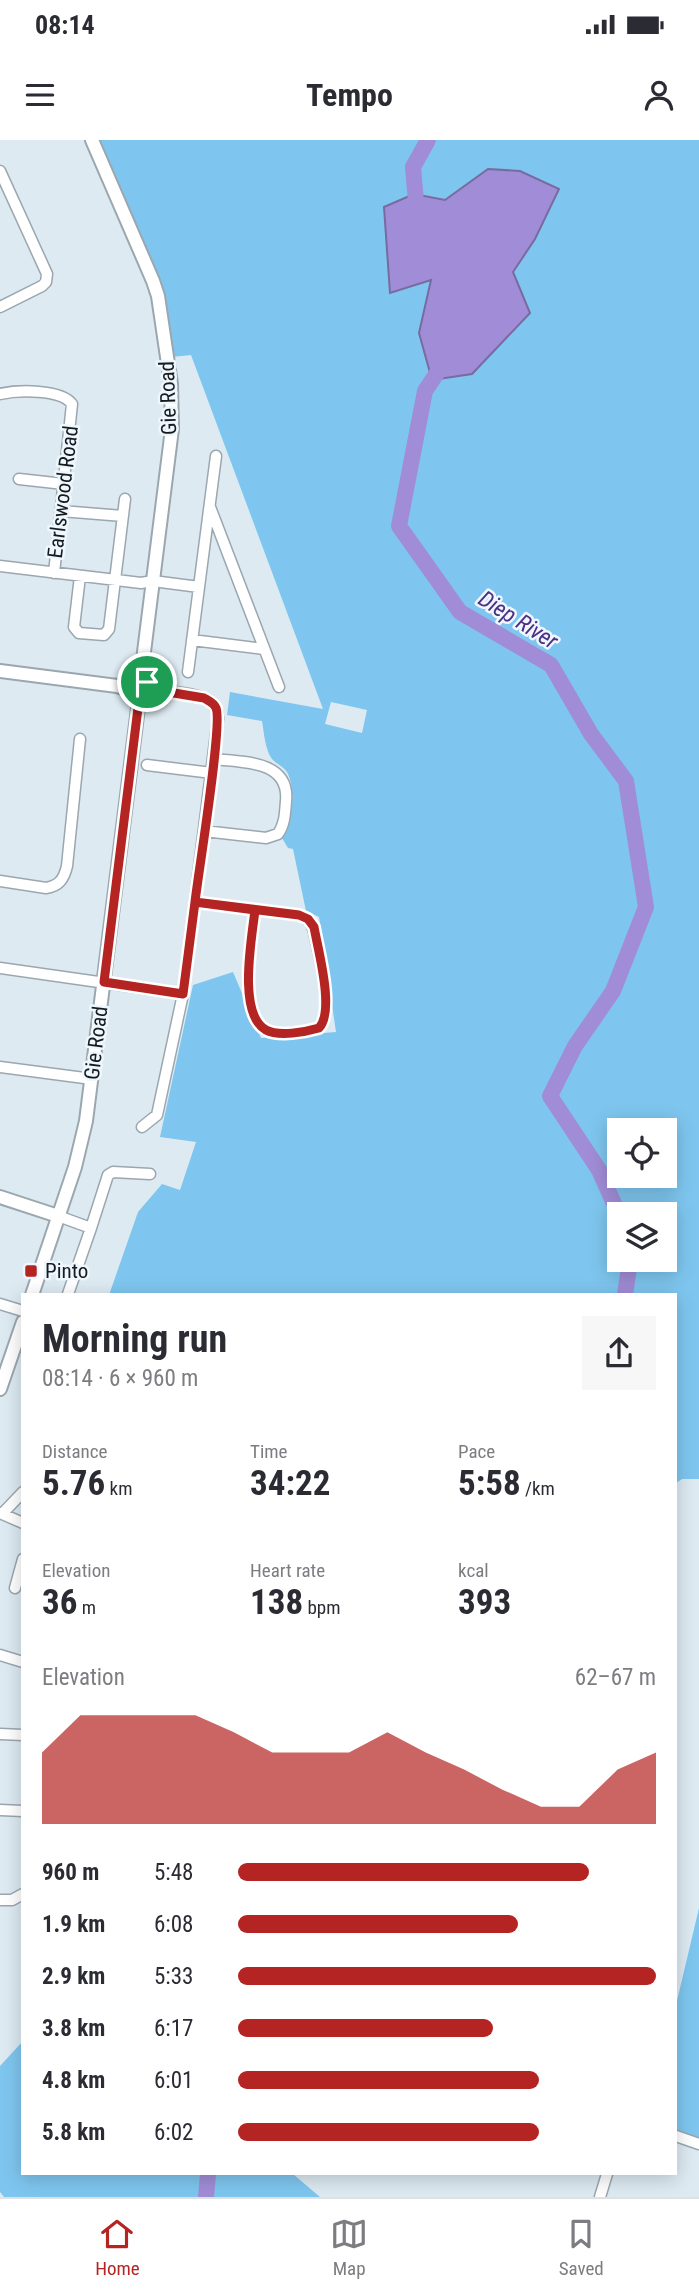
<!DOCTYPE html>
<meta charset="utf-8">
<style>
body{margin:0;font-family:"Roboto Condensed",sans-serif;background:#f7f7f7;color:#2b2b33;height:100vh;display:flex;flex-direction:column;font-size:26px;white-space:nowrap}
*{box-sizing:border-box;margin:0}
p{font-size:23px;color:#7c7c81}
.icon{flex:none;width:38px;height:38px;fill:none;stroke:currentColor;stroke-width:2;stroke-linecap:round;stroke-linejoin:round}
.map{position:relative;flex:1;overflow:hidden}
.panel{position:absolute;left:21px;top:1153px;width:656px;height:882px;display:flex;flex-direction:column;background:#fff;border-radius:0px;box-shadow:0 4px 18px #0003}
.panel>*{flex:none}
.buttons{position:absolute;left:607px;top:978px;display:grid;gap:14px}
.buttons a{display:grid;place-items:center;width:70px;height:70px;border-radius:0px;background:#fff;box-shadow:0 4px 18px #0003;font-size:35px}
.pin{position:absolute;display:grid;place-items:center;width:60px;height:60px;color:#fff;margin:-30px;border:4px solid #fff;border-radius:50%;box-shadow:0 2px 7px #0007}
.round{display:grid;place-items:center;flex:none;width:74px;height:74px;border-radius:0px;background:#f7f7f7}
.summary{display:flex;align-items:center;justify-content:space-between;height:119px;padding:0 21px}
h1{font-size:38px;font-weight:700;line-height:52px}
.metrics{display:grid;grid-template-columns:repeat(3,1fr);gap:10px;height:119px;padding:7px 21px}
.metrics div{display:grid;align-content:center}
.metrics b{font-size:35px;font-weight:700}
.metrics small{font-size:19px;font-weight:400}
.metrics p{font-size:19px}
.chart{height:196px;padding:14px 21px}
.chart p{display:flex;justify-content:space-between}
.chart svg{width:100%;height:126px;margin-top:7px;fill:#b42422;opacity:.7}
ul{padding:0 21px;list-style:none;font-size:23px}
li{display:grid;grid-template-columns:112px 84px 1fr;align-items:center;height:52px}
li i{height:18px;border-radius:9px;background:#b42422}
.status{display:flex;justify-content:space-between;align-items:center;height:49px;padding:0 35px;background:#fff;direction:ltr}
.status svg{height:19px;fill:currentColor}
header{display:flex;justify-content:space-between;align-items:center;height:91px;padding:0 21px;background:#fff;font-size:32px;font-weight:700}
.tab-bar{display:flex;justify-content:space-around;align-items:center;height:98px;border-top:2px solid #e1e1e2;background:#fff;font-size:19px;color:#7c7c81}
.tab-bar a{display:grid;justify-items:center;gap:4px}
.tab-bar .active{color:#b42422}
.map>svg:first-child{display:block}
</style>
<div class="status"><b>08:14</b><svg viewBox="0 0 49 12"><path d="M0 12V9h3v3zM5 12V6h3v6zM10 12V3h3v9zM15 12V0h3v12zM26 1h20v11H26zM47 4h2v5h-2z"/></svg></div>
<header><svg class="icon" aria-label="menu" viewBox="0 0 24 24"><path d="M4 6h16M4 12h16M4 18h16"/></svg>Tempo<svg class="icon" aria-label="person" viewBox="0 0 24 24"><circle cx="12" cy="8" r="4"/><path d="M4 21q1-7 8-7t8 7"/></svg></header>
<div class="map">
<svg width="699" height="2057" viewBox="0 0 699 2057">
<rect width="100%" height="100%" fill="#ddeaf2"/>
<path fill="#7ec6ef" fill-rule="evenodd" d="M96,0H699V1339H682L676,1343V1155H109L138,1072L162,1044L180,1050L196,1002L160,997L193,845L233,832L261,898L336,892L319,777L306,771L293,709L288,708L282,698C292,683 296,651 288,634C285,627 276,624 272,619C265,610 264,592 262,581L227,575L230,552L323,569L191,215L172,217L160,146L148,114ZM488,29L558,49L535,99L513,132L530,173L511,191L419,192L431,140L414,54L445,60ZM331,562L367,570L362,593L325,584ZM620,990H665V1036H620ZM620,1074H665V1120H620Z
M699,1768V1999L676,1991V1865Z
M23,1901V2034H293L320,2057H4L0,2052V1926Z"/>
<path fill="#a18dd7" stroke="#776ba0" stroke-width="2" d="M488,29L520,31L559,49L535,99L513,132L530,173L472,234L432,240L419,193L431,140L390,153L384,67L414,54L445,60Z"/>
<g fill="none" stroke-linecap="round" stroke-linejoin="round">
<path stroke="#a18dd7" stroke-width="16" d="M417,74L413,27L428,0
M443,224L425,251L399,386L460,472L551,525L591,594L626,641L646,767L613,851L575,906L550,956L599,1030L620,1077
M625,1155L630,1120
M206,2057L208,2034"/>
<defs>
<path id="minor" d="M0,31L47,134L46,142L42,146L0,167
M0,254C18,250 61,249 72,264L54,433
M19,339L64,344
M210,367L279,547
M61,371L123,376
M0,426L141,443L153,441L199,447
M80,436L74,487L79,493L104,495L109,489L125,359
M192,500L264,509
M188,532L216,316
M147,625L212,633
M204,691L266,698L278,694C285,684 285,673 286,661C290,620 242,622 213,619
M0,741L46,748C59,746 64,739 67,726L80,599
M195,762L299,775L310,781L314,791C318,813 335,872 319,888C305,892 279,897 265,890C237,874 252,797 255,770
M0,828L183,854
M0,927L92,939
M142,987L157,975L183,854L218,578C217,571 216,566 211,562C200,553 160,549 147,552
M58,1076L91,1088L108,1035L113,1032L150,1034
M68,1154L91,1088
M0,1164L23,1171
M0,1373L23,1383
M2,1374L23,1352
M15,1448L23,1419
M0,1515L23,1522
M0,1594L23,1595
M0,1670L23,1671
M0,1760H12L23,1754
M676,1996L699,2004
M600,2057L607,2034"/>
<path id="tertiary" d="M92,0L153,141L158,156L171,244L172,289L142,528L133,542L117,546
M0,531L117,546L133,551
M0,1057L58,1076
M32,1155L75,1027L86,981L139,560L148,548L146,540L136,539
M0,1249L23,1182"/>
</defs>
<use href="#minor" stroke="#9ba7af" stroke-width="13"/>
<use href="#tertiary" stroke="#9ba7af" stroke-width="16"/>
<use href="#minor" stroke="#fff" stroke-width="10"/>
<use href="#tertiary" stroke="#fff" stroke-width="12"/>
</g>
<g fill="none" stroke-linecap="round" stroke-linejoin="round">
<defs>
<path id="route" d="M147,542L148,550L139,560L104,842L183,854L195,762L255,770C252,797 237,874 266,890C279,897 305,892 319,888C335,871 318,810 314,787L308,779L299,775L195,762C198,735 223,583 216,568C214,563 209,561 204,558L156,550L147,542"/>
</defs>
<use href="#route" stroke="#fff" stroke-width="14"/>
<use href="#route" stroke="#b42422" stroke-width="9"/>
</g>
<rect fill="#b42422" stroke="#edf7fd" stroke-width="2.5" x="24" y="1124" width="14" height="14" rx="3.5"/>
<g text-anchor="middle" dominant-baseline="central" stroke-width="5" stroke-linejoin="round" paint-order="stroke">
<g font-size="21" fill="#161b1e" stroke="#edf7fd">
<text transform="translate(168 258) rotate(-92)">Gie Road</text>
<text transform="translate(63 352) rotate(-83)">Earlswood Road</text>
<text transform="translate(96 903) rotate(-83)">Gie Road</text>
</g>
<g font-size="21" fill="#161b1e" stroke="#edf7fd" text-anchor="start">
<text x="45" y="1131">Pinto</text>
</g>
<g font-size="23" font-style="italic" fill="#4e2e86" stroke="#edf7fd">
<text transform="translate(518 480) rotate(32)">Diep River</text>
</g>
</g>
</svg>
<div class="buttons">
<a><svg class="icon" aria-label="locate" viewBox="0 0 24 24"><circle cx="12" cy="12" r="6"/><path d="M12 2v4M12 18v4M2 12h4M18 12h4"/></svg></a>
<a><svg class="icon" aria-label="layers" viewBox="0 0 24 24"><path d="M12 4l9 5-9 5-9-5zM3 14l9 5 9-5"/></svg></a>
</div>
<div class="pin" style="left:147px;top:542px;background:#1e9e55"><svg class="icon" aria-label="arrive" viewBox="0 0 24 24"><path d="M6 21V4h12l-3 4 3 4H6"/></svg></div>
<section class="panel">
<div class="summary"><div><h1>Morning run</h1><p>08:14 · 6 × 960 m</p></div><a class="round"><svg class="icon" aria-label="share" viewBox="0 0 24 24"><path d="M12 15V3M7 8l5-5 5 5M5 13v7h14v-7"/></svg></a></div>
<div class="metrics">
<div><p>Distance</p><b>5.76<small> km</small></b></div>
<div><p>Time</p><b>34:22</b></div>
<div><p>Pace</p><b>5:58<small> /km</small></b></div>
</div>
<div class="metrics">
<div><p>Elevation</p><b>36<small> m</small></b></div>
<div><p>Heart rate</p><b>138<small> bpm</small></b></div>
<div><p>kcal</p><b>393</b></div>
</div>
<div class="chart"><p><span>Elevation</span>62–67 m</p>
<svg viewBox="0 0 160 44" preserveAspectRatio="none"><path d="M0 44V19L10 6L20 6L30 6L40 6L50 12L60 19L70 19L80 19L90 12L100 19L110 25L120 32L130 38L140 38L150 25L160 19V44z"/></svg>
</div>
<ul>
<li><b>960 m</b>5:48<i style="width:84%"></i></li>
<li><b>1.9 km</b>6:08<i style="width:67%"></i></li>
<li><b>2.9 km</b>5:33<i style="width:100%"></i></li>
<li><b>3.8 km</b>6:17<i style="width:61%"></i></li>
<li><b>4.8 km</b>6:01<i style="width:72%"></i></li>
<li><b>5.8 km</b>6:02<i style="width:72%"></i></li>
</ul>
</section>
</div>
<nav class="tab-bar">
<a class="active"><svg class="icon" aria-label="home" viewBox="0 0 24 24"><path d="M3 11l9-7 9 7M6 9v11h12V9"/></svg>Home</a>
<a><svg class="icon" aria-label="map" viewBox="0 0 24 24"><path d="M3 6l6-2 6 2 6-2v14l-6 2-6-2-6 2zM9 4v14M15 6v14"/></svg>Map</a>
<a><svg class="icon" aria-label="saved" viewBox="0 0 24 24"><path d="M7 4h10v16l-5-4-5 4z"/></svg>Saved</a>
</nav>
